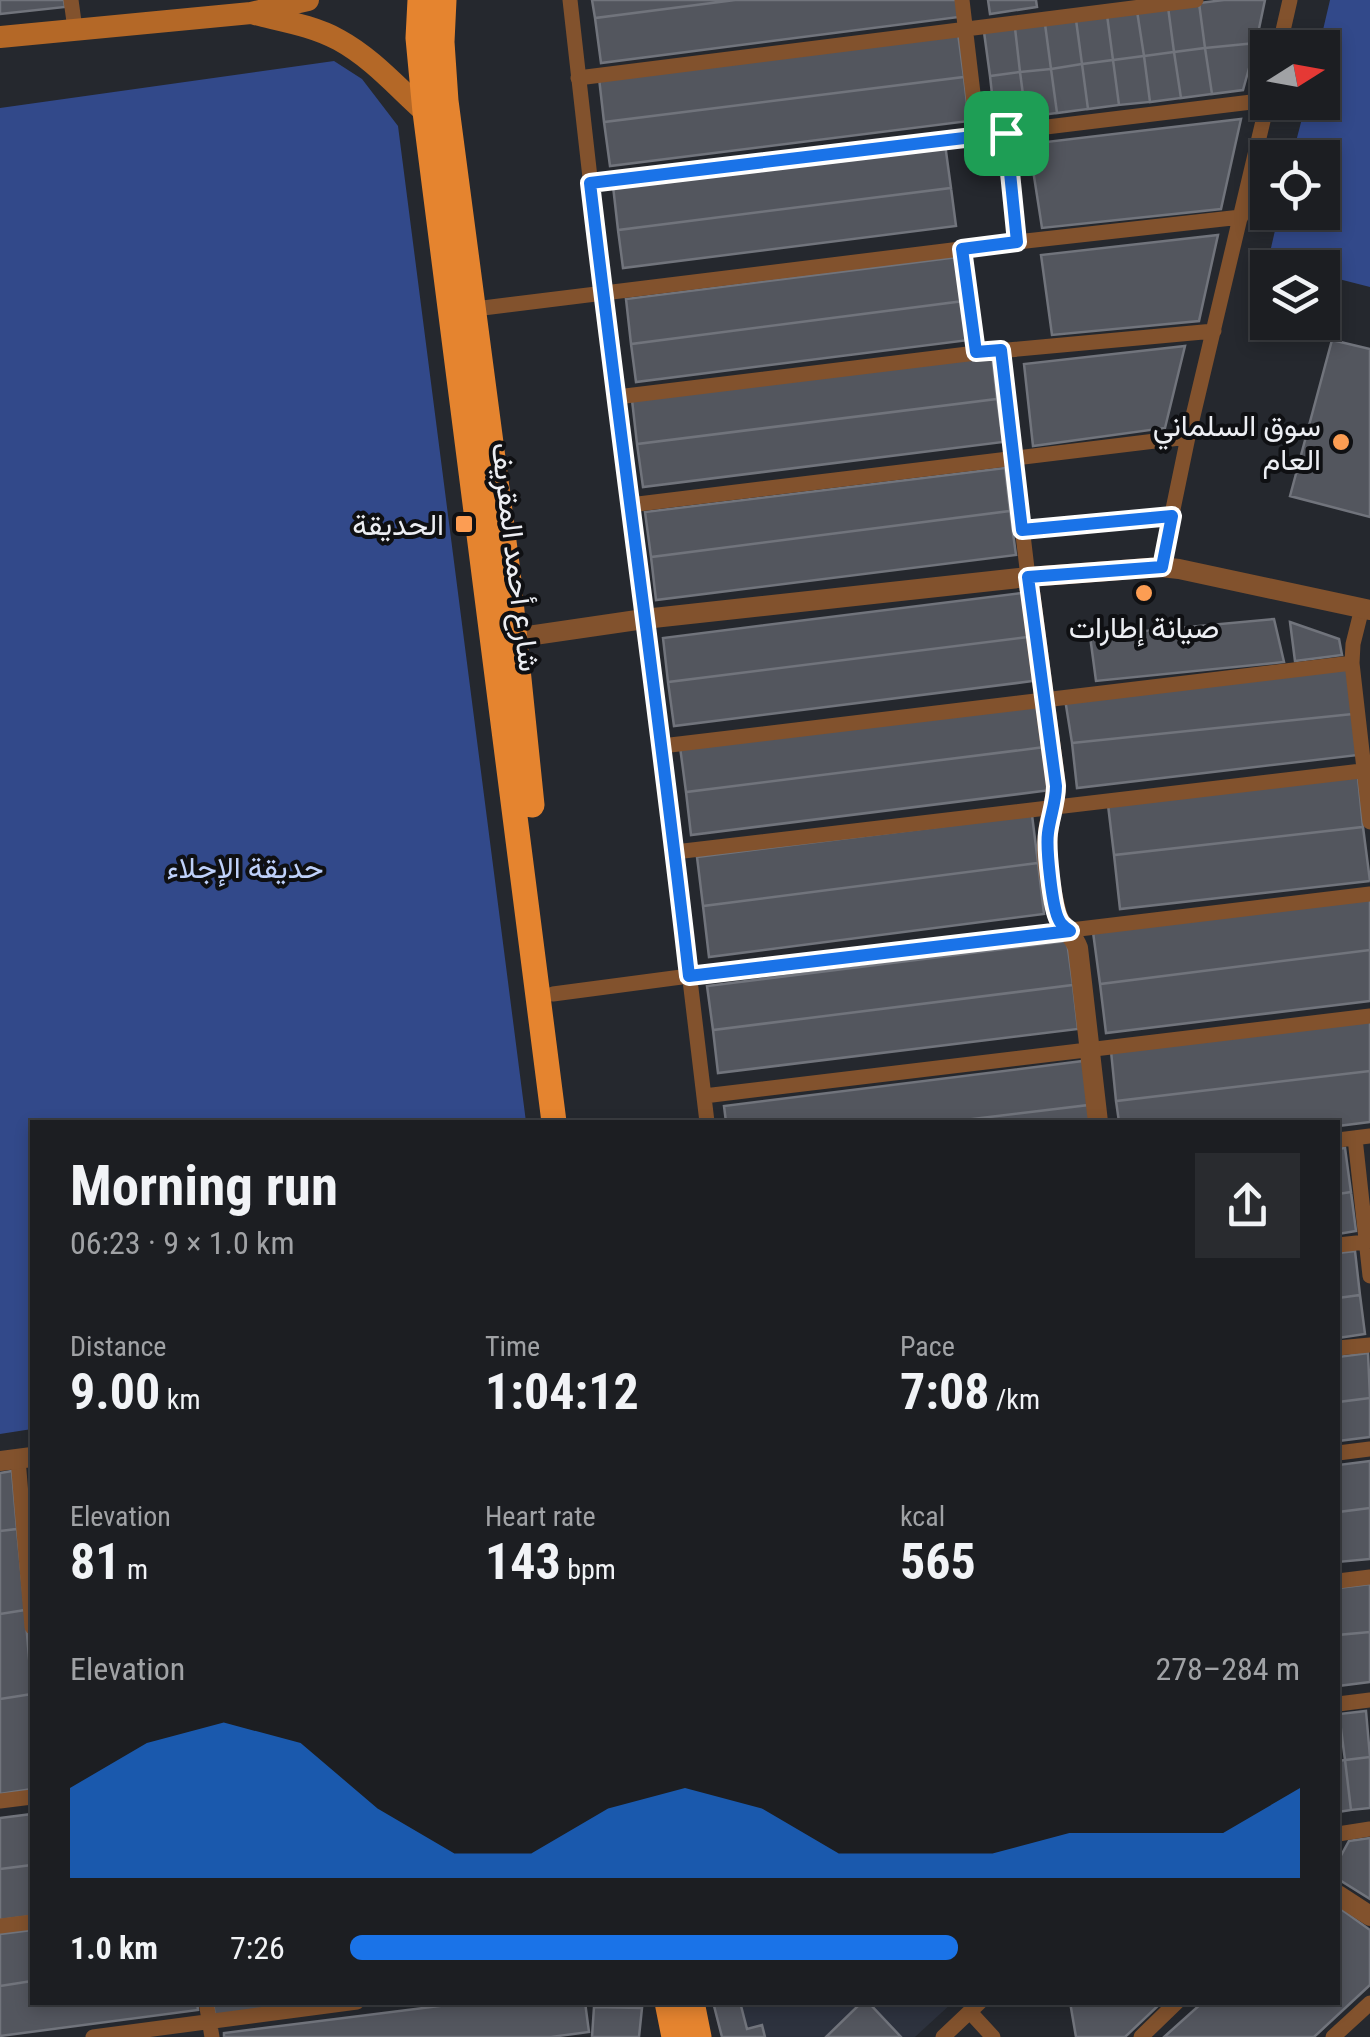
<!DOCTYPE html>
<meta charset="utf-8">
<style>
body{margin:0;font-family:"Roboto Condensed",Vazirmatn,sans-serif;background:#292b2f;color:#f1f3f6;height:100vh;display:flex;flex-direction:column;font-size:38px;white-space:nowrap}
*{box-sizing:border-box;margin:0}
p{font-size:32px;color:#a0a2a5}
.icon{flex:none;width:55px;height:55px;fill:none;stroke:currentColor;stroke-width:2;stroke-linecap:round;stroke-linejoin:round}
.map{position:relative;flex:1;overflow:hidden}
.drawer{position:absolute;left:30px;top:1120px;width:1310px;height:885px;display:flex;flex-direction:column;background:#1c1e22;border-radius:0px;box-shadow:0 5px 15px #0003,0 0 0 2px #3a3c40}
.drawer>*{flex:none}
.needle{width:65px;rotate:79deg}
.tools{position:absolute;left:1250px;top:30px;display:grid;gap:20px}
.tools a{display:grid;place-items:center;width:90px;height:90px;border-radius:0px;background:#1c1e22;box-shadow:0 5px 15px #0003,0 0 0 2px #3a3c40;font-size:50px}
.pin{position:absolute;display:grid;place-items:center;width:85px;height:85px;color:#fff;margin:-42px;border-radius:20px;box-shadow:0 5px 15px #0006}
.round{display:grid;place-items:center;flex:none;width:105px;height:105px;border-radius:0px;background:#292b2f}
.head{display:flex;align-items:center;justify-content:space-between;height:170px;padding:0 40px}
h1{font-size:55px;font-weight:700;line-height:75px}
.figures{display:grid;grid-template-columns:repeat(3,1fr);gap:15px;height:170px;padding:10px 40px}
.figures div{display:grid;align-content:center}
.figures b{font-size:50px;font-weight:700}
.figures small{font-size:28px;font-weight:400}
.figures p{font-size:28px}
.chart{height:280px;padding:20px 40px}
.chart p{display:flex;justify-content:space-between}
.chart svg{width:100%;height:180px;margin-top:10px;fill:#1a73e8;opacity:.7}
ul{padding:0 40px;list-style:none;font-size:32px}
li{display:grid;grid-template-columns:160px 120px 1fr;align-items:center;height:75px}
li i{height:25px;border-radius:12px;background:#1a73e8}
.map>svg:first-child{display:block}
</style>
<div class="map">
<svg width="1370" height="2037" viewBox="0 0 1370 2037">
<rect width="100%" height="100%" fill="#25282e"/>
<path fill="#2d323e" d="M719,2003H952L915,2037H726Z"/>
<path fill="#32498a" d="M1330,0H1370V287L1323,275L1322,268L1293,267L1268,261L1279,213L1322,212V158L1292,157L1306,103L1322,102V48L1319,47Z
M334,61L362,79L398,126L526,1122H32V1429L0,1434V108Z"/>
<path fill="#53565e" stroke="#71747c" stroke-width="2.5" d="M0,0H64L65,7L0,14Z
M592,0H735L595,18Z
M735,0H957L959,17L601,63L595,18Z
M988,0H1036L1037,7L990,14Z
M1224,0H1265L1256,43L1205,48L1199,3Z
M1199,3L1205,48L1174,52L1168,7Z
M1168,7L1174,52L1144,56L1137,11Z
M1137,11L1144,56L1113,60L1107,15Z
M1107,15L1113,60L1082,64L1076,20Z
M1076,20L1082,64L1051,69L1045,24Z
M1045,24L1051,69L1020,72L1015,28Z
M1015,28L1020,72L990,76L984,32Z
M958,33L964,77L604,122L599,78Z
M1256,43L1243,90L1212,94L1205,48Z
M1205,48L1212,94L1181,98L1174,52Z
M1174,52L1181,98L1150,102L1144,56Z
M1144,56L1150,102L1119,105L1113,60Z
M1113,60L1119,105L1088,109L1082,64Z
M1082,64L1088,109L1057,113L1051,69Z
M1051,69L1057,113L1026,117L1020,72Z
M1020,72L1026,117L995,121L990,76Z
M964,77L969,121L610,166L604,122Z
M1241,119L1221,209L1042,228L1029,144Z
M945,144L951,188L618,230L613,186Z
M951,188L956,226L623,268L618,230Z
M1218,235L1199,321L1052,335L1041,255Z
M958,257L964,301L631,344L626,299Z
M964,301L969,340L636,382L631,344Z
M1332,340L1370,349V517L1290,496Z
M1185,346L1165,428L1033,446L1024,364Z
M992,355L997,399L637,444L632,400Z
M997,399L1003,442L643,487L637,444Z
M1005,468L1010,511L651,557L645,512Z
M1010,511L1016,555L656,600L651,557Z
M1022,593L1028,637L668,682L663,638Z
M1274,619L1284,662L1096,681L1090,636Z
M1290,622L1339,639L1342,655L1295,661Z
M1028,637L1033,681L674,726L668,682Z
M1347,668L1353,714L1072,743L1065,699Z
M1040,703L1045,747L686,792L680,747Z
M1353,714L1358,755L1077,788L1072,743Z
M1045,747L1051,790L691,835L686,792Z
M1358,777L1363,827L1114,855L1108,805Z
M1032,815L1038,863L703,906L697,857Z
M1363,827L1370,881L1120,909L1114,855Z
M1038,863L1044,914L709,957L703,906Z
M1370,898V950L1100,984L1093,932Z
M1067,941L1073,985L713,1030L707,986Z
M1370,950V1001L1106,1033L1100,984Z
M1073,985L1078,1029L718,1073L713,1030Z
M1370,1020V1071L1116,1101L1111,1051Z
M1083,1061L1089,1105L948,1122H726L724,1106Z
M1370,1071V1122L1338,1126V1122H1119L1116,1101Z
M1089,1105L1091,1122H948Z
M1345,1148L1351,1192L1338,1194V1149Z
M1351,1192L1356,1231L1338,1234V1194Z
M1355,1251L1360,1295L1338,1298V1253Z
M1360,1295L1365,1334L1338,1338V1298Z
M1368,1353L1370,1398L1338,1402V1357Z
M1370,1398V1437L1338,1441V1402Z
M1370,1461V1508L1338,1512V1465Z
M12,1471L17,1529L0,1531V1473Z
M1370,1508V1559L1338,1562V1512Z
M17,1529L25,1610L0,1614V1531Z
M1370,1584V1632L1338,1635V1588Z
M25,1610L32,1694L0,1699V1614Z
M1370,1632V1682L1338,1686V1635Z
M32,1694V1789L0,1794V1699Z
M1366,1711L1370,1757L1345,1760L1339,1714Z
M1370,1757V1808L1351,1810L1345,1760Z
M1345,1760L1351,1810L1338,1812V1761Z
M32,1814V1865L0,1869V1818Z
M1370,1838V1899L1338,1879V1861L1349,1841Z
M32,1865V1916L0,1920V1869Z
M1338,1907L1370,1930V1985L1314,2037H1164L1203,2002H1338Z
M32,1930V1981L0,1986V1934Z
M32,1981V2002H197L198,2010L0,2036V1986Z
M213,2002H299L215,2018Z
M471,2002H585L589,2032L551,2037H224V2033Z
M713,2002H740L747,2029L762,2025L765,2037H722Z
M862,2002H868L901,2037H826Z
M1070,2002H1162L1125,2037H1076Z
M594,2007L642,2008L639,2037H592Z"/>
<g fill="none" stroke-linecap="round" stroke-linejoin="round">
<path stroke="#82522d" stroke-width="15" d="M71,0L75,29
M570,0L603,293L662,746L707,1122
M962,0L978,136
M1279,48L1290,0
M578,78L1196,0
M1006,133L1017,242
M589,183L1268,100
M962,249L976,353
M475,309L1017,242L1241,217
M1001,350L1028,577
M617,397L976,353L1214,331
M630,505L1188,437
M1023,530L1172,516
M1161,567L1188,437L1268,100
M1362,608L1353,644L1352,663L1370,822
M662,746L1352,663
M675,852L1370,770
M553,994L689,976L1370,894
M704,1096L1370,1016
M1355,1138L1370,1276
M1338,1140L1370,1136
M1338,1245L1366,1242
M1338,1348L1370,1345
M1338,1453L1370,1449
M18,1459L32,1627
M1338,1581L1370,1577
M1338,1704L1370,1700
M0,1801L32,1797
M1338,1834L1370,1829
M0,1926L32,1922
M206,2002L212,2037
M970,2012L993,2037
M93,2037L357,2002
M943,2037L980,2002
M1141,2037L1177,2002
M1333,2037L1370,2003"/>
<path stroke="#82522d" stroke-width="20" d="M1028,577L1056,786C1056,802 1049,817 1048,834C1045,855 1051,893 1057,914C1061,928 1073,933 1078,948L1098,1122
M501,640L644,619L1028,577L1161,567L1179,569L1370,610
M0,1461L32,1457
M1338,1895L1370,1916"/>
<path stroke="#b46827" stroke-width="22" d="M255,14C283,21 314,26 339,40C372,58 397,87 425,112
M0,37L251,13L308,0"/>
<path stroke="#e5842f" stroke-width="25" d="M420,0L418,38L425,112L554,1122
M444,0L442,42L446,101L508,572L532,805
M667,2002L674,2037
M692,2002L699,2037"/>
</g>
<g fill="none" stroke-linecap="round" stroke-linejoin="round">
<defs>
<path id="route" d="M1006,133L1017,242L962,249L976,352L1001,350L1022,530L1172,516L1162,567L1028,577L1056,786C1056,802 1050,817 1048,833C1046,848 1052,908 1059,920C1061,925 1066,928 1070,931L689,976C659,711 621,447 590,183Z"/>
</defs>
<use href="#route" stroke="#fff" stroke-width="20"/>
<use href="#route" stroke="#1a73e8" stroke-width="12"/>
</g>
<g fill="#fc9d53" stroke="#0f1013" stroke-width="4">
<circle cx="1341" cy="442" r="10"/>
<rect x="454" y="514" width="20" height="20" rx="5"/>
<circle cx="1144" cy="593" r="10"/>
</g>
<g text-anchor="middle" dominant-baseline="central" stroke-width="8" stroke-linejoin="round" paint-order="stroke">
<g font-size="30" fill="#eceef3" stroke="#0f1013" text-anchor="end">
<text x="1321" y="425">سوق السلماني<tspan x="1321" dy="34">العام</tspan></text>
<text x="444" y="524">الحديقة</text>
<text x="1144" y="627" text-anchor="middle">صيانة إطارات</text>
</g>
<g font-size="30" fill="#eceef3" stroke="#0f1013">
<text transform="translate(516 557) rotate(83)">شارع أحمد المقريف</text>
</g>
<g font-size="30" fill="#bfd1fa" stroke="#0f1013">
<text x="245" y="867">حديقة الإجلاء</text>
</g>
</g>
</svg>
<div class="tools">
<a><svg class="needle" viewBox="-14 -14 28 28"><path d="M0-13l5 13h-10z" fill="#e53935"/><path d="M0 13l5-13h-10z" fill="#a0a2a5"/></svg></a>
<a><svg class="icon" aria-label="locate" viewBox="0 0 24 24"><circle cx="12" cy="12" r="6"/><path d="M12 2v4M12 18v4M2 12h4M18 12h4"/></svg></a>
<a><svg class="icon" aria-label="layers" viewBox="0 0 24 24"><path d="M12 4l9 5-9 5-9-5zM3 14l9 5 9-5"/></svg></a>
</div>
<div class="pin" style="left:1006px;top:133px;background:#1e9e55"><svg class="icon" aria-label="arrive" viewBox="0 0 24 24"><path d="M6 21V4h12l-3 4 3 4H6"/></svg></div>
<section class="drawer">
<div class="head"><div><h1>Morning run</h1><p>06:23 · 9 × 1.0 km</p></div><a class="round"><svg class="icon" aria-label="share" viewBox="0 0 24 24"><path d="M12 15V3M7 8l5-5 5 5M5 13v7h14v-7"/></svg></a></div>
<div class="figures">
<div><p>Distance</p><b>9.00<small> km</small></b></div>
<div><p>Time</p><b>1:04:12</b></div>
<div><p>Pace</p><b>7:08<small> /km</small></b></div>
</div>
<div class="figures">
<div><p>Elevation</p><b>81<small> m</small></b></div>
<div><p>Heart rate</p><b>143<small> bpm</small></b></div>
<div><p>kcal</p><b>565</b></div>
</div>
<div class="chart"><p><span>Elevation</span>278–284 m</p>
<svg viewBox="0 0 160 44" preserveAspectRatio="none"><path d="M0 44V22L10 11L20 6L30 11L40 27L50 38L60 38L70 27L80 22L90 27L100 38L110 38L120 38L130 33L140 33L150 33L160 22V44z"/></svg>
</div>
<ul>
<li><b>1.0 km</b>7:26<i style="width:64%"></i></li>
</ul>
</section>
</div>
